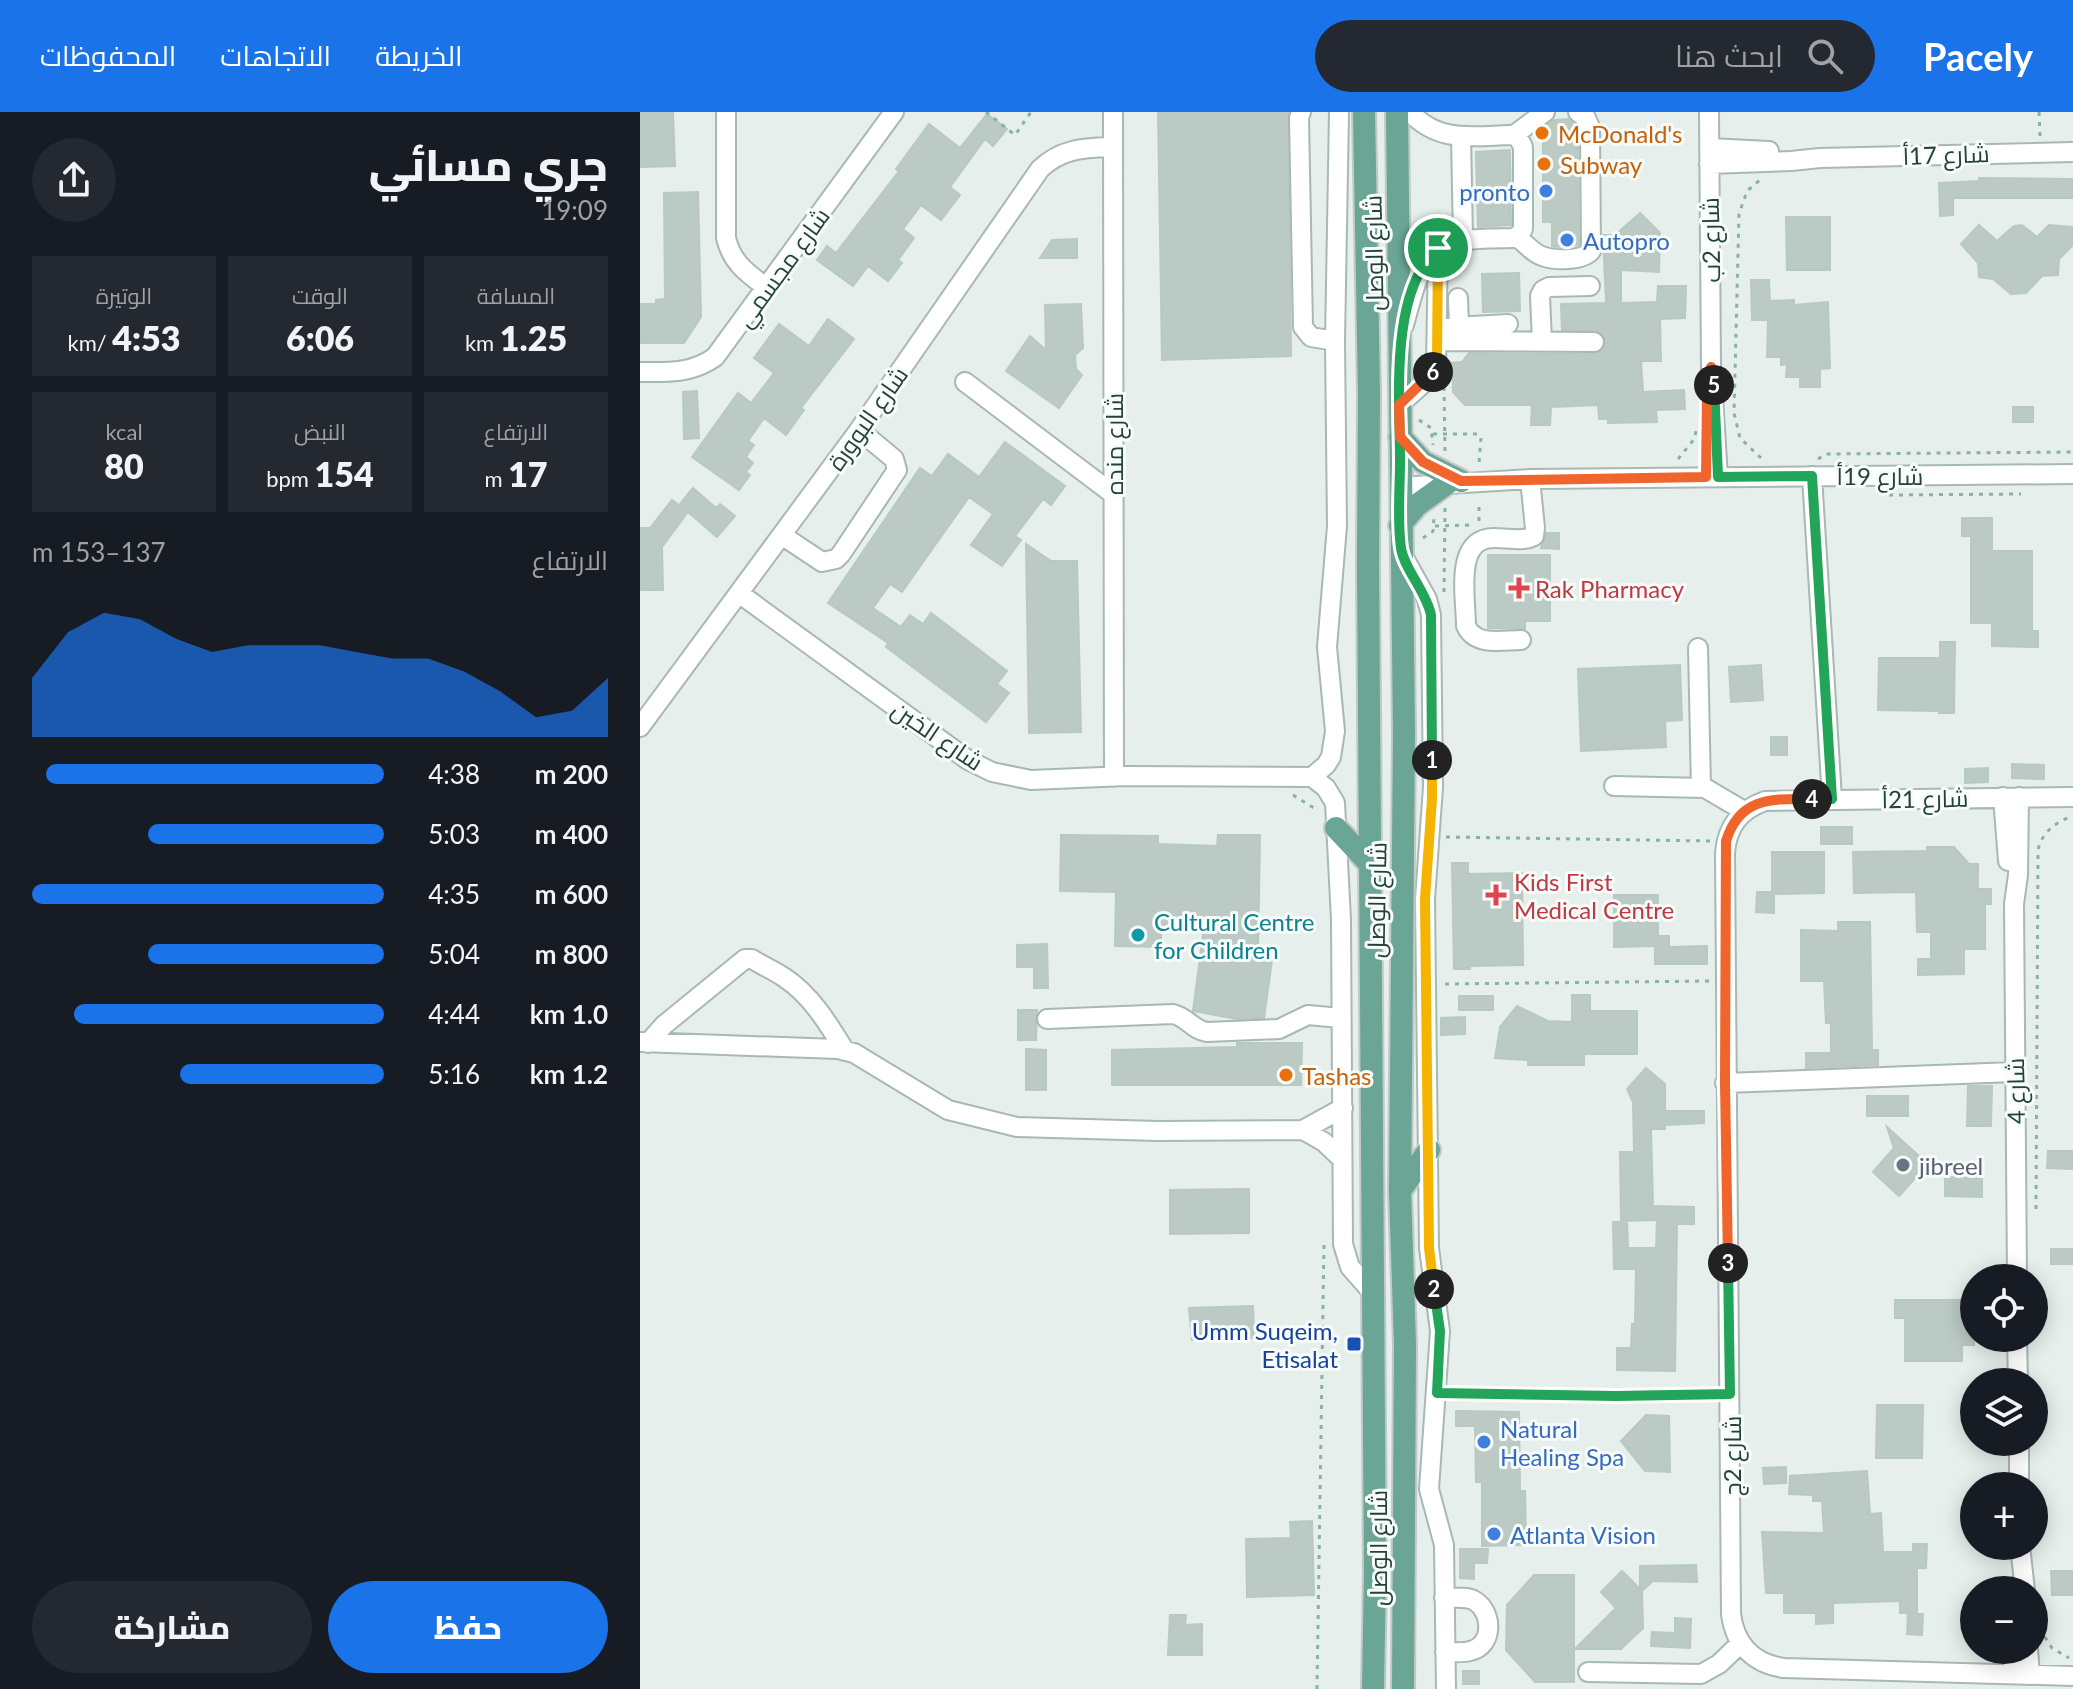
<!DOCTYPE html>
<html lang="ar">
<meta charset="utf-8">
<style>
body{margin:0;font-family:Lato,Cairo,sans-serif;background:#242831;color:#f1f3f6;direction:rtl;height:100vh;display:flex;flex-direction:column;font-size:30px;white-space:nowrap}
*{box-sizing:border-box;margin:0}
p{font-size:26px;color:#9ea1a6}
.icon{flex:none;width:44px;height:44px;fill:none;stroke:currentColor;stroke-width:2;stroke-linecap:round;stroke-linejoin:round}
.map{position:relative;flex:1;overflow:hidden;direction:ltr}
.side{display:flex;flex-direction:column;background:#171b24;width:640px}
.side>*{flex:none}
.fabs{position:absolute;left:1320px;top:1152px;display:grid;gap:16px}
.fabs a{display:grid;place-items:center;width:88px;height:88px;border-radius:50%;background:#171b24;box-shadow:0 4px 20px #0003;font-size:40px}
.pin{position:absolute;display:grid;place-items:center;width:68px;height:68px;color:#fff;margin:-34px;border:4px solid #fff;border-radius:50%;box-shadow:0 2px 8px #0007}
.km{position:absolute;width:40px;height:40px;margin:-20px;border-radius:50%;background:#222;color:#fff;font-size:22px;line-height:40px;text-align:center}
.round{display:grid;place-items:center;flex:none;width:84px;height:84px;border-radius:42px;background:#242831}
.summary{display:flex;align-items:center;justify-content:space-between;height:136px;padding:0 32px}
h1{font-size:44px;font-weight:800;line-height:60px}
.figures{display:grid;grid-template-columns:repeat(3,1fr);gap:12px;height:136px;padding:8px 32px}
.figures div{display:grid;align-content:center;border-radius:0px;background:#242831;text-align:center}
.figures b{font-size:34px;font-weight:800}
.figures small{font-size:22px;font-weight:400}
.figures p{font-size:22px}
.chart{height:224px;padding:16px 32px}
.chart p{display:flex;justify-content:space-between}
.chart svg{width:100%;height:144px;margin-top:8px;fill:#1a73e8;opacity:.7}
.cta{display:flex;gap:16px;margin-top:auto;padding:16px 32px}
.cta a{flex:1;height:92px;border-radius:48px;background:#1a73e8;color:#fff;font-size:32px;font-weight:800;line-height:92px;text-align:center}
.cta a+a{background:#242831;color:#f1f3f6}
ul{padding:0 32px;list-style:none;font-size:26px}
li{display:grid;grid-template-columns:128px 96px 1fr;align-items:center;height:60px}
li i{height:20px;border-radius:10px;background:#1a73e8}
header{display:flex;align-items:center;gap:48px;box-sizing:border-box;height:112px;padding:0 40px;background:#1a73e8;color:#fff}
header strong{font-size:38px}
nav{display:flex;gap:44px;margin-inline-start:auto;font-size:28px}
.search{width:560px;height:72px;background:#242831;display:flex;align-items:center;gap:20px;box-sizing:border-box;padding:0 28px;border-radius:44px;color:#9ea1a6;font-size:30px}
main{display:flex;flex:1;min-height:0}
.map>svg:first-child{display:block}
</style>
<header>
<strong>Pacely</strong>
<div class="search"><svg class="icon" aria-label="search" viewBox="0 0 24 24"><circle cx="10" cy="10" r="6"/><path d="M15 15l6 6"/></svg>ابحث هنا</div>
<nav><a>الخريطة</a><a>الاتجاهات</a><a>المحفوظات</a></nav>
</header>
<main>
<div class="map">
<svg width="1433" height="1577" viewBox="0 0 1433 1577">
<rect width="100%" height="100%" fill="#e6efeb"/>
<path fill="#bbcac4" stroke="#b8c9c2" stroke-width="2" d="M0,0H33L35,54L0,55Z
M518,0H648L651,244L522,248Z
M347,2L367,17L353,34L345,27L310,75L320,83L301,108L281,93L263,117L274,126L258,148L262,151L248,169L228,154L213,174L177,148L187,134L196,141L259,59L256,57L289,12L320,36Z
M929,7L938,18L939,133L915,135L912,134V110H903V16L914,8Z
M870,38L871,113L838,115L836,40Z
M1339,66L1433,67V86H1313V103L1300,104L1299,71L1339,69Z
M58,80L61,205L44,231H0V192H16V188L25,187L24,81Z
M1000,101L1020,121L1019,160L981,158V191L1017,190L1018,174H1046L1045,206L1020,207L1021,249H1001L1003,280L1044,278L1045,297L1016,298L1017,310L968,311V307H959L958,293L911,295L910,313H891L892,293H825L813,280L812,251L822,250L829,241L954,242L964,237L966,229L959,219L922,218L921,192L966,191L963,123H975Z
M1146,105H1190V158H1147Z
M1339,113L1357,129L1374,114L1382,113L1397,125L1409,113L1433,115V133L1419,147L1418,163L1402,164L1386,181L1371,182L1353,167L1339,165L1338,151L1321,132Z
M437,127V146H400L412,128Z
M879,161L880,199L843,200L842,162Z
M1111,168H1129L1130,189L1154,188V193L1188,190L1190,256L1180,257V275H1160V265H1146L1147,252L1141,253V245H1127L1128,208H1112Z
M441,192L443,236L435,243L436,257L442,263L419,296L366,259L390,224L406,238L405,193Z
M188,207L214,227L161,296L164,298L146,323L124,306L108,329L114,333L106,345L113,351L106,360L110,363L99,378L52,345L98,281L111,291L134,261L114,246L139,212L169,234Z
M57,279L59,326L44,327L43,280Z
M1373,295H1393V310H1373Z
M365,330L425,374L411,393L403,387L375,424L381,428L362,454L331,433L353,402L329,385L262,480L250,472L233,496L261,515L270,503L283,512L291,501L367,559L357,572L369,581L346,610L246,535L248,531L188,491L280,356L292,364L308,342L339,365Z
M53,376L76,396L80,392L95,404L77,425L48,400L22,435L23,478H0V416H10L32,388L45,398L39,393Z
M1322,406H1352V439H1392V519H1398V535L1352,534V511H1331V424H1322Z
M906,421H919V437L901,436Z
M386,432L411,449H437L441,620L389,621Z
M848,443H910V509H885V517L848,516Z
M1300,530H1315L1314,601H1299V599L1238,598L1239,546H1300Z
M1040,553L1042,608L1025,609L1026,635L941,639L938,557Z
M1121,553L1123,588L1091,590L1089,555Z
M1131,625H1147V643H1131Z
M1372,652L1404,653V667L1372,666Z
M1348,656V670L1325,671V657Z
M1181,715H1212V732H1181Z
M421,723L518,724V732L577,734L578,723H620L618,839L633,841L624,906L597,907L553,899L564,815L521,814V835L475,834L476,780L420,779Z
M1287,735H1314L1329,752H1338V777H1351V792H1345V837H1324V862L1278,863V847H1291V820H1277L1276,780L1214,781L1213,740L1287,739Z
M1132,740H1184V781L1134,782V801L1116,800L1117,780H1132Z
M812,751H828V762L882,761L883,853L830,854V857H814Z
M974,783H1018V824H1029V835L1067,834V852H1015V834L974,835Z
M1198,810H1230L1232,938H1238V953L1166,956V941H1191V911H1186L1184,869H1161V818L1198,819Z
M407,832L408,876H394V855H377V833Z
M932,883H950V899H997V942H944V953H888V948L855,946L860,915L877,894L908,909L932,910Z
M819,884H853V898H819Z
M378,898H397L396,928H378Z
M825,905V922L801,923V906Z
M597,931H662L661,973H472V938L597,935Z
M386,937L406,938V978H386Z
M1006,956L1025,972V999H1064V1011L1025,1013V1017H1011L1013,1094L1054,1095V1112H1037L1035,1259L977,1258V1236H991L992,1212H995L996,1157H974L973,1110H987L988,1136H1016L1017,1108L981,1109L980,1040H994L993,990L987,977Z
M1328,974H1352L1351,1014H1327Z
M1227,984H1268V1004H1227Z
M1247,1015L1288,1052L1259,1084L1233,1060L1254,1036Z
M1408,1039H1433V1057L1407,1056Z
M1305,1065L1342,1066V1085L1305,1084Z
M609,1077V1121L530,1122V1078Z
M1411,1137H1433V1152H1411Z
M1255,1188H1322V1207H1334V1233H1322V1249H1265V1206H1255Z
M613,1194L614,1226L552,1228L549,1196Z
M1237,1293H1283L1282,1346H1236Z
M816,1299L879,1300L880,1379H885L886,1433L842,1434V1370H836L835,1314H816Z
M1006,1303L1029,1304L1030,1360L1005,1359L981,1329Z
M1146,1355V1371L1124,1372L1123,1356Z
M1227,1359L1230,1402L1241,1401L1243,1440H1273V1432H1287L1286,1456H1277V1501H1260V1489L1193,1491V1511L1176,1512V1501H1144V1481H1126L1122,1420L1184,1421L1182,1389H1173V1383L1149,1382L1150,1364Z
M672,1409L674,1483L607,1485L606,1427L651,1426L650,1410Z
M820,1437H848L847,1451H834V1467L820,1466Z
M1056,1453L1057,1470L1013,1469L1002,1479L1003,1516L981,1537H935L976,1496L961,1480L982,1459L1000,1477V1454Z
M1411,1459H1433V1483H1412Z
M894,1463H934V1570H895L866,1538L867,1493Z
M1268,1501L1283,1502L1282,1523L1267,1522Z
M530,1503H546L545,1513L562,1512V1543H528Z
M1035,1506L1051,1507L1050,1536L1011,1534L1012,1520L1035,1521Z
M823,1559H839V1572H823Z"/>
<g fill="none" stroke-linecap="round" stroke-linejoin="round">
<defs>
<path id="minor" d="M86,0V126C92,151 107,161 127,176
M473,0L474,665
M661,0L659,6L663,215L671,225L695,229
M1069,0L1071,255L1078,365
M874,23L905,0
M821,25L823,127
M1069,36L1129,39
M1069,52L1151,49L1180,46L1433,40
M876,125C885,130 892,141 902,144C915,149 942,149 951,139L950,15L946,6L938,0
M818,186L819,215
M764,213C786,131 788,127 873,126L879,123L883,117V35L878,25L870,23C832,24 798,31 770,0
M797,216L868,212
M797,229L954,230
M902,229L900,184L903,178L909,175L950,174
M0,260C28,260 51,262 75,245L254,0
M325,270L473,382
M759,293L789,266L796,253L798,136
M1172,364L1192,687
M760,375L890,367L1433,362
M143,424L182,450L196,447L201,442L257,358L254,347L219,318
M762,442L787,487L791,503L793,675L785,787L789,1136L800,1219L789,1377L804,1433L806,1577
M100,482L328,648L352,660L391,668L486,664L672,665
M881,528C862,528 836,535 826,514C826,485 813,424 856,426C868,426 883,430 894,424L895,416L890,367
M1058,536L1061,676
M0,615L219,318L400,57C422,36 445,36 473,35
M672,665L686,653L691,645L695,619L687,535L697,414L695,229L699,0
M672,665L686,676L695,691L701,808L703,1132L710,1155L732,1180
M974,674L1065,676L1104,699
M1363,685L1368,749
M1433,685L1125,689C1100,698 1087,714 1085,741L1091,1502C1095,1533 1114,1552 1144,1556L1433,1564
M407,907L533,902C547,905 553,918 567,920L639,917L668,903L700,906
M0,930L198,937L214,941L308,998L377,1015L518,1019L663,1018L703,996
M8,931L24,913L105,847H112C123,854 135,859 145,866C171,883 189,913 205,939
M1085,971L1374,960
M663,1018L684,1030L702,1047
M1377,1166L1374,792L1378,763L1379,685
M1377,1226L1378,1270
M1379,1330V1374
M1380,1434L1385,1478
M804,1486C814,1486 827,1484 835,1489C853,1500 854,1534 830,1539C823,1541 813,1540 805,1540
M1388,1538L1390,1562
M948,1560L1061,1562L1079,1552L1101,1531
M1373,1561L1374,1538"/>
<path id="major" d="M724,0L729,281L728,454L735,1459L733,1577
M757,0L764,622L760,1079L765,1232L763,1577
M760,325L783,350L821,369
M760,413L777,393L809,370
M696,716L730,752
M760,1079L789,1038"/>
</defs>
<use href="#minor" stroke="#a8b8b2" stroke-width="22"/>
<use href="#major" stroke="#c2cac8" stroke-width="26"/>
<path stroke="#86b3a5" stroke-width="3" stroke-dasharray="4 6" stroke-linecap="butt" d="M346,0L375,23L391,0
M1399,0L1400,24
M804,275L805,340
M779,308L791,316L793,333
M793,322H838L841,326L839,351
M1121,346L1100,326L1094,301L1099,102L1107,79L1121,67
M1038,347L1055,326L1056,317
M1178,347L1186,342L1433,340
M1249,383L1381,382
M839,409V389
M795,414L831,413
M783,426L793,419L794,404
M804,480L805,396
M653,683L677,698
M806,725L1070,729
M805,872L1069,869
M1396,1097L1398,738C1402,720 1416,710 1433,704
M1395,1221L1396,1169
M813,1281L976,1284L1073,1283
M1395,1321V1277
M1394,1425L1395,1385
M1394,1508L1412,1536L1429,1546
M677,1577L684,1130"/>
<use href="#minor" stroke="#fff" stroke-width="18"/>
<use href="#major" stroke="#6aa596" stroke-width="22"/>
</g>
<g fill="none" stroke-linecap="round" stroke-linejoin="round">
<defs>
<path id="split-1" d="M792,648L791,503C786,479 764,457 761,436C757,408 760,378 760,349C760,288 749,180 798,136"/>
<path id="split-2" d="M792,648V687L785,787L789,1136L794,1177"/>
<path id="split-3" d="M794,1177L800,1219L797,1281L976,1284L1090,1282L1088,1151"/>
<path id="split-4" d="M1088,1151L1085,971L1086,729C1100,684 1133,687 1172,687"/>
<path id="split-5" d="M1074,273L1078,365L1172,364L1192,687H1172"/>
<path id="split-6" d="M793,260L759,293L760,325L783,350L821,369L1066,365L1067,282L1071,255L1074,273"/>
<path id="split-7" d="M793,260L797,248L798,136"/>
</defs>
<use href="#split-1" stroke="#fff" stroke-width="16"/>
<use href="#split-2" stroke="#fff" stroke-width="16"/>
<use href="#split-3" stroke="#fff" stroke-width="16"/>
<use href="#split-4" stroke="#fff" stroke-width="16"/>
<use href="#split-5" stroke="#fff" stroke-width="16"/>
<use href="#split-6" stroke="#fff" stroke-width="16"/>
<use href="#split-7" stroke="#fff" stroke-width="16"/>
<use href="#split-1" stroke="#22a559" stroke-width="10"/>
<use href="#split-2" stroke="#f5b400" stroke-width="10"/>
<use href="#split-3" stroke="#22a559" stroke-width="10"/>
<use href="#split-4" stroke="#f0652b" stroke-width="10"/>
<use href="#split-5" stroke="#22a559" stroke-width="10"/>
<use href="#split-6" stroke="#f0652b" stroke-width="10"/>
<use href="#split-7" stroke="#f5b400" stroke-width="10"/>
</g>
<g fill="#e8710a" stroke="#f7fbf9" stroke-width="3">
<circle cx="902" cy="21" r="8"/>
<circle cx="904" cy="52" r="8"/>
<circle cx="646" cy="963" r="8"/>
</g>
<g fill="#3f7fe0" stroke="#f7fbf9" stroke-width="3">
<circle cx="906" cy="79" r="8"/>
<circle cx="927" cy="128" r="8"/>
<circle cx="844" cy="1330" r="8"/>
<circle cx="854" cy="1422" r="8"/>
</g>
<g fill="#e0444e" stroke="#f7fbf9" stroke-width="3">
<path d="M875 464h8v8h8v8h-8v8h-8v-8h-8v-8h8z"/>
<path d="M852 771h8v8h8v8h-8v8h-8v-8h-8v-8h8z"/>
</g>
<circle fill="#0f9aa8" stroke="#f7fbf9" stroke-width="3" cx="498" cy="823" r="8"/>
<circle fill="#6b7280" stroke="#f7fbf9" stroke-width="3" cx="1263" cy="1053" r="8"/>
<rect fill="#1a4fb4" stroke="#f7fbf9" stroke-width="3" x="706" y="1224" width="16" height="16" rx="4"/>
<g text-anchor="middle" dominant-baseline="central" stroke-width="6" stroke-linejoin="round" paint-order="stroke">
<g font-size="24" fill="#c56008" stroke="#f7fbf9" text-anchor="start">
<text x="918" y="21">McDonald's</text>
<text x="920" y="52">Subway</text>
<text x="662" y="963">Tashas</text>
</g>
<g font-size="24" fill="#24423a" stroke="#f7fbf9">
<text transform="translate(1306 42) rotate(-2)">شارع 17أ</text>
<text transform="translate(1070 128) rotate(-91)">شارع 2ب</text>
<text transform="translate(733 141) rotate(-91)">شارع الوصل</text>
<text transform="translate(142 155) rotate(-54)">شارع مجسمي</text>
<text transform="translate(227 306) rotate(-55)">شارع البوورة</text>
<text transform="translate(473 332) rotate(-90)">شارع منده</text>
<text x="1240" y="363">شارع 19أ</text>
<text transform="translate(298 623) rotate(34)">شارع الخين</text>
<text transform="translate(1285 686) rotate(-1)">شارع 21أ</text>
<text transform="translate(736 788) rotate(-89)">شارع الوصل</text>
<text transform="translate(1375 979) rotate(-91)">شارع 4</text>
<text transform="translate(1091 1344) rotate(-90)">شارع 2ج</text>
<text transform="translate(737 1436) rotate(-90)">شارع الوصل</text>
</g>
<g font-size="24" fill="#366cbe" stroke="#f7fbf9" text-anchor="start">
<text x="890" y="79" text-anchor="end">pronto</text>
<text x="943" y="128">Autopro</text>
<text x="860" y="1316">Natural<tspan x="860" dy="28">Healing Spa</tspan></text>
<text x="870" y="1422">Atlanta Vision</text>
</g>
<g font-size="24" fill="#be3a42" stroke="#f7fbf9" text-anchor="start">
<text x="895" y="476">Rak Pharmacy</text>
<text x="874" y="769">Kids First<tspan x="874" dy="28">Medical Centre</tspan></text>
</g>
<g font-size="24" fill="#0d838f" stroke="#f7fbf9" text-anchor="start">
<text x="514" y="809">Cultural Centre<tspan x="514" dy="28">for Children</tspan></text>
</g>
<g font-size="24" fill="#5b616d" stroke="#f7fbf9" text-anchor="start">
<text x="1279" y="1053">jibreel</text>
</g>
<g font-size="24" fill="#164399" stroke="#f7fbf9" text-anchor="end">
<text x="698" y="1218">Umm Suqeim,<tspan x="698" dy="28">Etisalat</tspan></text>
</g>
</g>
</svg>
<div class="fabs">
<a><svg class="icon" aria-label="locate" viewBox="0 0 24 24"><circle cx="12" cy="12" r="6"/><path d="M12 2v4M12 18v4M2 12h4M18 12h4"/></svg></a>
<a><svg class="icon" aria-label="layers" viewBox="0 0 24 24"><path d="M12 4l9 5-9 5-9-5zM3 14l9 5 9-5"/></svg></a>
<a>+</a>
<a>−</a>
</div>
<div class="pin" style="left:798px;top:136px;background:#1e9e55"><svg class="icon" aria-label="arrive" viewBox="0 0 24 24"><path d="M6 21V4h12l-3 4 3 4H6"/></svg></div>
<b class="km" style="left:792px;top:648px">1</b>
<b class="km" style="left:794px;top:1177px">2</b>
<b class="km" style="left:1088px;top:1151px">3</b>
<b class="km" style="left:1172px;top:687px">4</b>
<b class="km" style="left:1074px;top:273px">5</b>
<b class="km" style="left:793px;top:260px">6</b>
</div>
<section class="side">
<div class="summary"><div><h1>جري مسائي</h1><p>19:09</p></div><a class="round"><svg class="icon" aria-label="share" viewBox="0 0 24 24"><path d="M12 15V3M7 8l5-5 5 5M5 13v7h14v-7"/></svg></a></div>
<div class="figures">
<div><p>المسافة</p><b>1.25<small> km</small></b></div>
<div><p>الوقت</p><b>6:06</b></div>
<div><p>الوتيرة</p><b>4:53<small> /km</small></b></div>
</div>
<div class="figures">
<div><p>الارتفاع</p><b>17<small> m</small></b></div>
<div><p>النبض</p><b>154<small> bpm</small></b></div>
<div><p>kcal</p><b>80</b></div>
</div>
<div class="chart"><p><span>الارتفاع</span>137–153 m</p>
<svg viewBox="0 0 160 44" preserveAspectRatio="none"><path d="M0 44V26L10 12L20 6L30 8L40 14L50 18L60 16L70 16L80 16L90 18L100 20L110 20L120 24L130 30L140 38L150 36L160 26V44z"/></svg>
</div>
<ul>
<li><b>200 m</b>4:38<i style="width:96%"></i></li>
<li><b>400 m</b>5:03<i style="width:67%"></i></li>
<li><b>600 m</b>4:35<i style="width:100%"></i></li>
<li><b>800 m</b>5:04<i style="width:67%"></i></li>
<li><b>1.0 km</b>4:44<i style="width:88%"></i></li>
<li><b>1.2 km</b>5:16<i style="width:58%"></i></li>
</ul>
<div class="cta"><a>حفظ</a><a>مشاركة</a></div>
</section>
</main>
